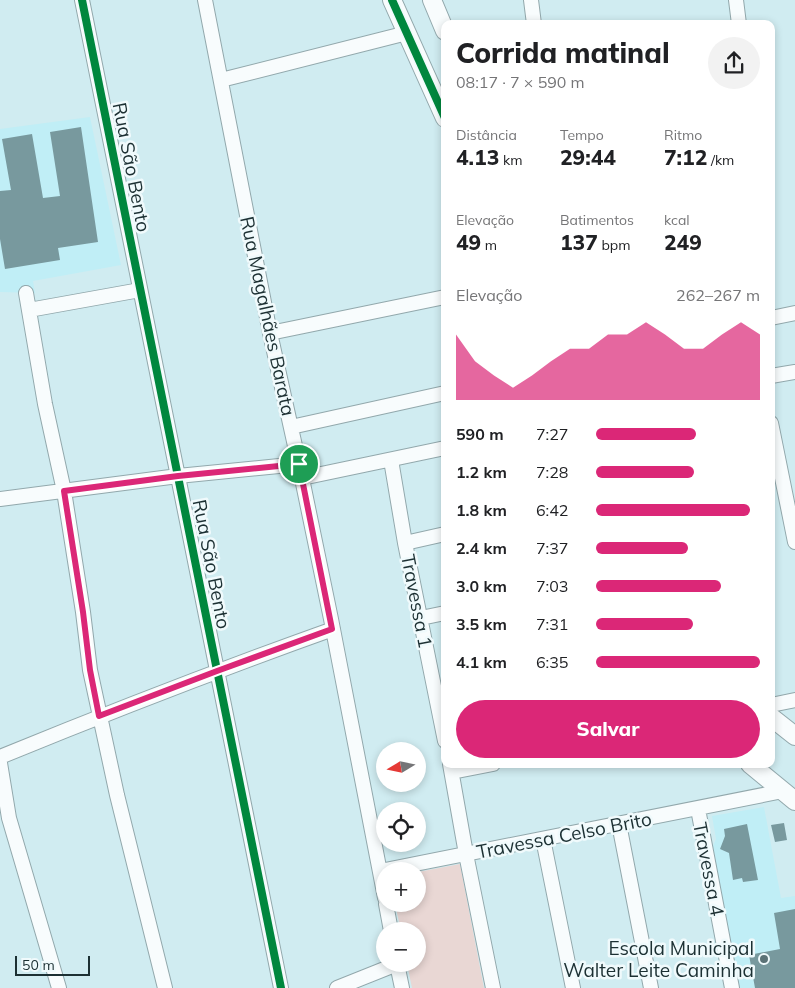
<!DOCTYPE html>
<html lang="pt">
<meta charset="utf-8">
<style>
body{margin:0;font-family:Mulish,sans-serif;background:#f2f2f2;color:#202124;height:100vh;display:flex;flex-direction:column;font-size:19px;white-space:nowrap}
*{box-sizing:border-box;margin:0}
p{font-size:16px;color:#757577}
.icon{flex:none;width:28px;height:28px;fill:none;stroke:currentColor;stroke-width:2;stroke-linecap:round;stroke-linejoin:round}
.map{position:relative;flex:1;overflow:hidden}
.details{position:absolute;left:441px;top:20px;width:334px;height:748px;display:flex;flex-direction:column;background:#fff;border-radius:10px;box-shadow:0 2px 8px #0003}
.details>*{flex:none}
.needle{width:32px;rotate:260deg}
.controls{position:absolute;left:376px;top:742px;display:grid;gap:10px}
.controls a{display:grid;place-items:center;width:50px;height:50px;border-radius:50%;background:#fff;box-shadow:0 2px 8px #0003;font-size:25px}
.scale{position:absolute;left:15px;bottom:12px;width:75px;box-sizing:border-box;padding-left:5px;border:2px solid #1c3033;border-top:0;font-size:14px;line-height:18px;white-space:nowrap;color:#1c3033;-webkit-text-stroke:4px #f0fafc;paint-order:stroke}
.pin{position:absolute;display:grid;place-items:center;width:42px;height:42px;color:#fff;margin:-21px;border:2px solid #fff;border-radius:50%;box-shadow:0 1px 5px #0007}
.round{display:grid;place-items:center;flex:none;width:52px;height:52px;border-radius:26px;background:#f2f2f2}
.head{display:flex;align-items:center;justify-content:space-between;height:85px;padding:0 15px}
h1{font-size:28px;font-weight:800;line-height:38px}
.metrics{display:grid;grid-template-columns:repeat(3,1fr);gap:8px;height:85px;padding:5px 15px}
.metrics div{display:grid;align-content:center}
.metrics b{font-size:21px;font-weight:800}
.metrics small{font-size:14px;font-weight:400}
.metrics p{font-size:14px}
.chart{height:140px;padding:10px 15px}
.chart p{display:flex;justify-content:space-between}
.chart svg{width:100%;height:90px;margin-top:5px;fill:#db2777;opacity:.7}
.button{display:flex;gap:10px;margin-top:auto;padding:10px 15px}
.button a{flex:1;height:58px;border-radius:30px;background:#db2777;color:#fff;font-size:20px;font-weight:800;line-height:58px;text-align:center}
ul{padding:0 15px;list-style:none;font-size:16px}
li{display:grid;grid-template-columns:80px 60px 1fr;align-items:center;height:38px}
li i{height:12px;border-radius:6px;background:#db2777}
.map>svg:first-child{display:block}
</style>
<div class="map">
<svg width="795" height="988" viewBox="0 0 795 988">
<rect width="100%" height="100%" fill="#d0ecf1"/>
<path fill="#c0eef6" d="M90,117L121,265L33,281L35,293L0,292V129Z
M764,807L781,898L795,896V988H739L713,846L716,839L712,816Z"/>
<path fill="#e9d7d4" d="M460,864L484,988H412L407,964H418V931H401L395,904H418V872Z"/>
<path fill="#78999e" d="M81,127L98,242L58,248L60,260L5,269L0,239V191L11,190L2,139L32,134L43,198L60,196L50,132Z
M784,823L787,840L775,842L771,825Z
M747,824L758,880L743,882L742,878L733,880L729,853L720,849L725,836L724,829Z
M795,909V988H755L749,955L780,949L774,913Z"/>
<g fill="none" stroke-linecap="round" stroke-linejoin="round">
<defs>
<path id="minor" d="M82,0L281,988
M205,0L270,333L299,464L331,619L385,898
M531,0L534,24
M736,0L739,24
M221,80L407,33
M26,293L45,404L64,491L83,612L90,670L117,795L165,988
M29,310L140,290
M771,318L795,313
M270,333L445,297
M771,376L795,372
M771,423L795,542
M291,427L445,393
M391,460L405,543L445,741
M302,478L445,448
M0,499L178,476L299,464
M405,543L445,534
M421,618L445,613
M771,705L795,700
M0,757C110,712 221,669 333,629
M0,763L9,818L59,988
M450,764L466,854L493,988
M452,772L493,764
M698,809L732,988
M619,824L651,988
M543,839L573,988
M380,871L783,791
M386,904L391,931
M397,964L402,988
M337,988L397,964"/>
<path id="major" d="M392,0L445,118
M432,0L445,31
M771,717L795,736
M750,764L795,801"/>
</defs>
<use href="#minor" stroke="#92a8ac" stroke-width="16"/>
<use href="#major" stroke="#92a8ac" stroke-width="20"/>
<use href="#minor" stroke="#f8fcfd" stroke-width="14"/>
<use href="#major" stroke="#f8fcfd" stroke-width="18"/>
<defs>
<path id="cycleway" d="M82,0L281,988
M392,0L445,118"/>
</defs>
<use href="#cycleway" stroke="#f0fafc" stroke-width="11"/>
<use href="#cycleway" stroke="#00873e" stroke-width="8"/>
</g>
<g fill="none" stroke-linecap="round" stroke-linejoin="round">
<defs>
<path id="route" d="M299,464L332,629L217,671L99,716L90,670L83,612L64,491L178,476Z"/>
</defs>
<use href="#route" stroke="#fff" stroke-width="10"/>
<use href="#route" stroke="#db2777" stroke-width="6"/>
</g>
<circle fill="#5b7276" stroke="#f0fafc" stroke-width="2" cx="764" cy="959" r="5"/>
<g text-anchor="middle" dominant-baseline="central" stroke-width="5" stroke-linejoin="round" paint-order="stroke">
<g font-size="19" fill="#1c3033" stroke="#f0fafc">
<text transform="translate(132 167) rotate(79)">Rua São Bento</text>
<text transform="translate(268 316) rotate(78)">Rua Magalhães Barata</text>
<text transform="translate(212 564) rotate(79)">Rua São Bento</text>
<text transform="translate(417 601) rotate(79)">Travessa 1</text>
<text transform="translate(564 835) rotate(-11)">Travessa Celso Brito</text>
<text transform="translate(709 869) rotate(79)">Travessa 4</text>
</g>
<g font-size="19" fill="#1c3033" stroke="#f0fafc" text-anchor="end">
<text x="754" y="948">Escola Municipal<tspan x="754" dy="22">Walter Leite Caminha</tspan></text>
</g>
</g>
</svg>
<div class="controls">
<a><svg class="needle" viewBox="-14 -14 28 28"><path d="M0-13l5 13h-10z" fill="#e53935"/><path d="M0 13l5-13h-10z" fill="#757577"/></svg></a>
<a><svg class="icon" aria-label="locate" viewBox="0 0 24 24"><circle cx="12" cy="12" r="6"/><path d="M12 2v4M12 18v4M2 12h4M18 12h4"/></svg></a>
<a>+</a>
<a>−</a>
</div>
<div class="scale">50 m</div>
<div class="pin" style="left:299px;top:464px;background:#1e9e55"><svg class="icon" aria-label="arrive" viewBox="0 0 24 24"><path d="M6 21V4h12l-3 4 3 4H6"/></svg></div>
<section class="details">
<div class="head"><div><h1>Corrida matinal</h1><p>08:17 · 7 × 590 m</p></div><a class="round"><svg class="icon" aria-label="share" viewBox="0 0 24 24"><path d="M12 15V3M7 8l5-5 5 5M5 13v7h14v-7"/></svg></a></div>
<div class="metrics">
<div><p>Distância</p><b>4.13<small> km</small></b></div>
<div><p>Tempo</p><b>29:44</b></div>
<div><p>Ritmo</p><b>7:12<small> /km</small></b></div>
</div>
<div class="metrics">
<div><p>Elevação</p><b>49<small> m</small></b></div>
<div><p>Batimentos</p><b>137<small> bpm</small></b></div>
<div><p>kcal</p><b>249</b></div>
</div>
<div class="chart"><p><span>Elevação</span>262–267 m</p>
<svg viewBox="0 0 160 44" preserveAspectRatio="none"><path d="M0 44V12L10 25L20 32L30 38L40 32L50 25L60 19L70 19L80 12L90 12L100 6L110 12L120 19L130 19L140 12L150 6L160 12V44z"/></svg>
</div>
<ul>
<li><b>590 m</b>7:27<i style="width:61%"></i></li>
<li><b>1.2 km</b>7:28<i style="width:60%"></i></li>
<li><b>1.8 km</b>6:42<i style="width:94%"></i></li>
<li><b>2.4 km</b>7:37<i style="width:56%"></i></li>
<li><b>3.0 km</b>7:03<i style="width:76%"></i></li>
<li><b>3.5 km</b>7:31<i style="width:59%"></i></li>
<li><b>4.1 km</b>6:35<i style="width:100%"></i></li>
</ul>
<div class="button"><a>Salvar</a></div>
</section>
</div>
